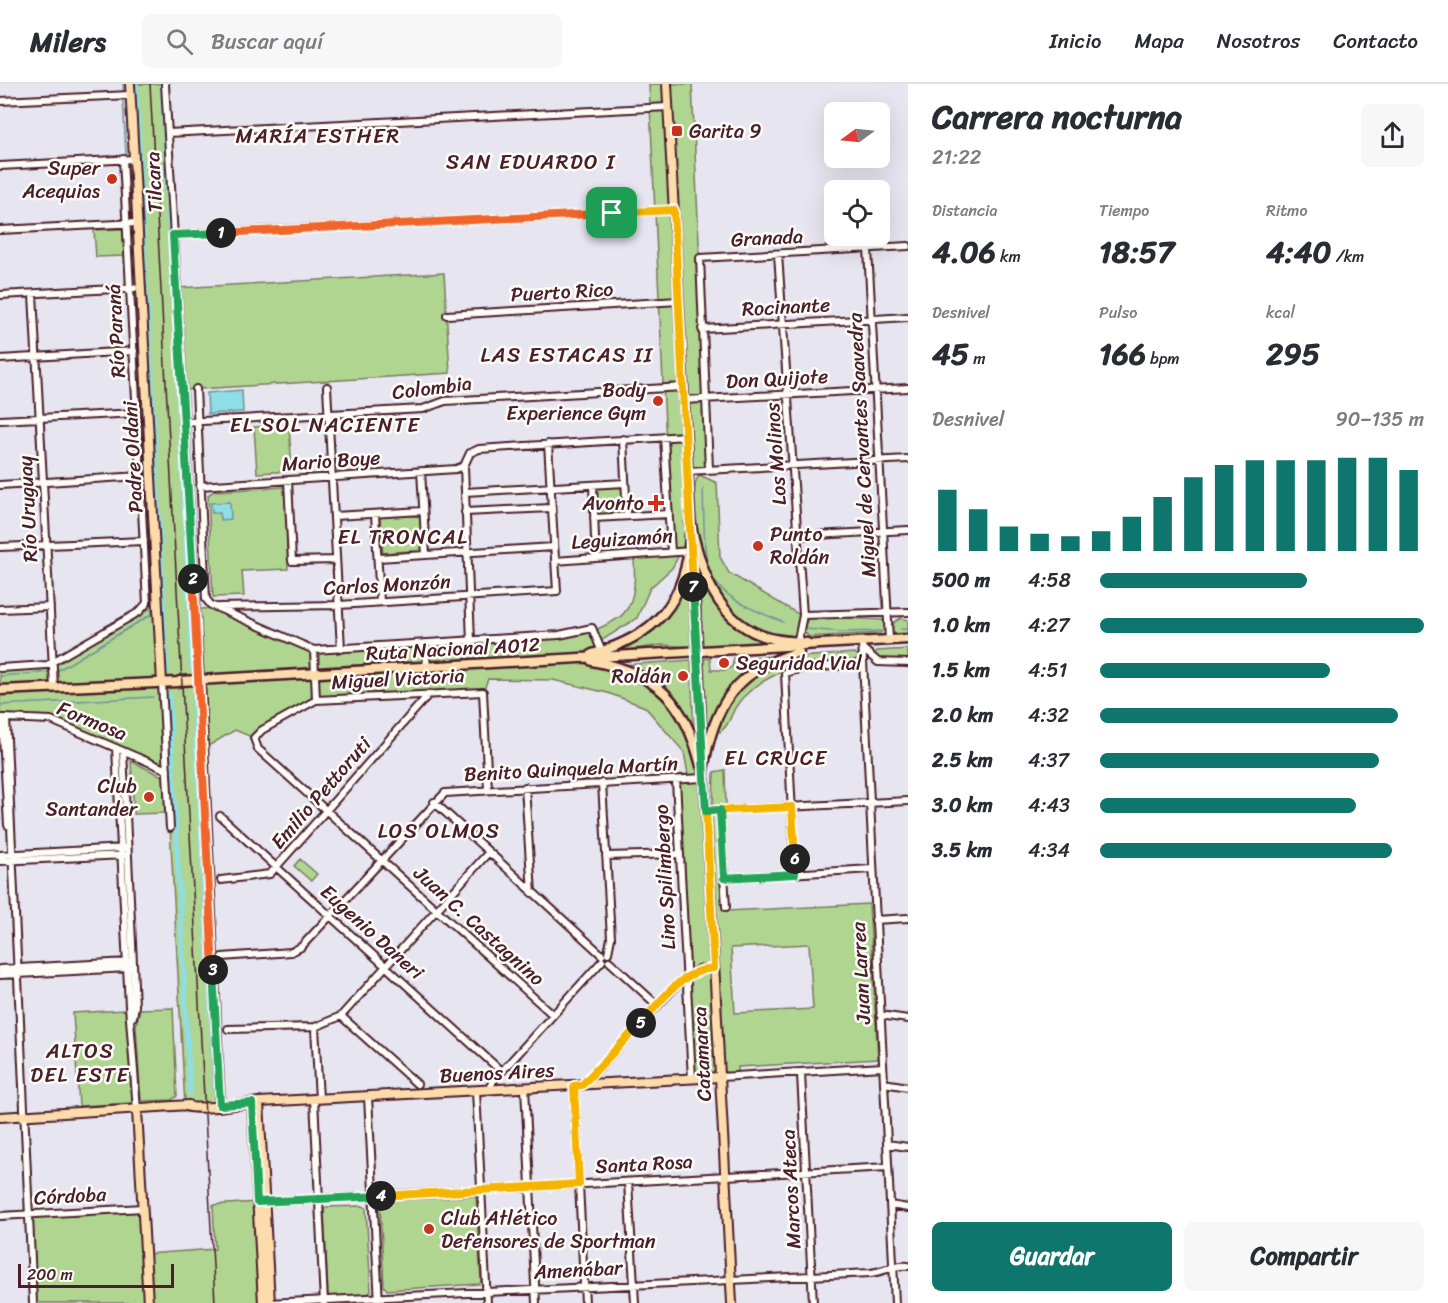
<!DOCTYPE html>
<html lang="es">
<meta charset="utf-8">
<style>
body{margin:0;font-family:Sriracha,sans-serif;background:#f7f7f7;color:#2b2b33;height:100vh;display:flex;flex-direction:column;font-size:22px;white-space:nowrap}
*{box-sizing:border-box;margin:0}
p{font-size:20px;color:#7c7c81}
.icon{flex:none;width:33px;height:33px;fill:none;stroke:currentColor;stroke-width:2;stroke-linecap:round;stroke-linejoin:round}
.map{position:relative;flex:1;overflow:hidden}
.side{display:flex;flex-direction:column;background:#fff;width:540px}
.side>*{flex:none}
.needle{width:39px;rotate:255deg}
.buttons{position:absolute;left:824px;top:18px;display:grid;gap:12px}
.buttons a{display:grid;place-items:center;width:66px;height:66px;border-radius:9px;background:#fff;box-shadow:0 6px 24px #0002;font-size:30px}
.scale{position:absolute;left:18px;bottom:15px;width:156px;box-sizing:border-box;padding-left:6px;border:3px solid #4a1f2b;border-top:0;font-size:16px;line-height:21px;white-space:nowrap;color:#4a1f2b;-webkit-text-stroke:4px #fdfcf7;paint-order:stroke}
.pin{position:absolute;display:grid;place-items:center;width:51px;height:51px;color:#fff;margin:-26px;border-radius:12px;box-shadow:0 3px 9px #0006}
.km{position:absolute;width:30px;height:30px;margin:-15px;border-radius:50%;background:#222;color:#fff;font-size:16px;line-height:30px;text-align:center}
.round{display:grid;place-items:center;flex:none;width:63px;height:63px;border-radius:9px;background:#f7f7f7}
.summary{display:flex;align-items:center;justify-content:space-between;height:102px;padding:0 24px}
h1{font-size:33px;font-weight:800;line-height:45px}
.metrics{display:grid;grid-template-columns:repeat(3,1fr);gap:9px;height:102px;padding:6px 24px}
.metrics div{display:grid;align-content:center}
.metrics b{font-size:30px;font-weight:800}
.metrics small{font-size:16px;font-weight:400}
.metrics p{font-size:16px}
.chart{height:168px;padding:12px 24px}
.chart p{display:flex;justify-content:space-between}
.chart svg{width:100%;height:108px;margin-top:6px;stroke:#0f766e;stroke-width:6}
.button{display:flex;gap:12px;margin-top:auto;padding:12px 24px}
.button a{flex:1;height:69px;border-radius:9px;background:#0f766e;color:#fff;font-size:24px;font-weight:800;line-height:69px;text-align:center}
.button a+a{background:#f7f7f7;color:#2b2b33}
ul{padding:0 24px;list-style:none;font-size:20px}
li{display:grid;grid-template-columns:96px 72px 1fr;align-items:center;height:45px}
li i{height:15px;border-radius:8px;background:#0f766e}
header{display:flex;align-items:center;gap:36px;box-sizing:border-box;height:84px;padding:0 30px;background:#fff;border-bottom:2px solid #e1e1e2}
header strong{font-size:28px}
nav{display:flex;gap:33px;margin-inline-start:auto;font-size:21px}
.search{width:420px;height:54px;background:#f7f7f7;display:flex;align-items:center;gap:15px;box-sizing:border-box;padding:0 21px;border-radius:9px;color:#7c7c81;font-size:22px}
main{display:flex;flex:1;min-height:0}
.map>svg:first-child{display:block}
</style>
<header>
<strong>Milers</strong>
<div class="search"><svg class="icon" aria-label="search" viewBox="0 0 24 24"><circle cx="10" cy="10" r="6"/><path d="M15 15l6 6"/></svg>Buscar aquí</div>
<nav><a>Inicio</a><a>Mapa</a><a>Nosotros</a><a>Contacto</a></nav>
</header>
<main>
<div class="map">
<svg width="908" height="1219" viewBox="0 0 908 1219">
<rect width="100%" height="100%" fill="#e6e5f0"/>
<filter id="ink" filterUnits="userSpaceOnUse"><feTurbulence type="fractalNoise" baseFrequency=".0167" numOctaves="2"/><feDisplacementMap in="SourceGraphic" scale="12" xChannelSelector="R" yChannelSelector="G"/><feConvolveMatrix kernelMatrix="1 2 1 2 8 2 1 2 1" color-interpolation-filters="sRGB"/></filter>
<g filter="url(#ink)">
<path fill="#afd591" stroke="#7c7a5e" stroke-width="1.5" fill-rule="evenodd" d="M130,0H165L177,204L444,189L450,289L183,306L195,526L218,523L314,566L559,551L592,544L607,580L622,583L671,614L703,687L706,726H720L728,827L869,820L878,975L738,983V993L692,995L675,691L688,690L684,668L645,623L608,609L553,596L488,595L483,608L316,616L254,654L235,646L203,665L220,1021L185,1022L167,686L51,636L0,634V584L47,581L144,525L158,526ZM809,860L813,925L735,929L731,864Z
M649,0H692L709,385L687,387L689,467L671,468Z
M123,145L124,172L96,173L94,146Z
M289,341L292,387L257,389L254,343Z
M700,391L717,399L720,473L729,489L800,531L795,552C764,558 726,529 712,502C705,486 685,401 700,391Z
M623,402L624,430L598,431L596,403Z
M285,403L288,485L242,487L244,512L213,513L208,411L214,407Z
M420,430L423,466L383,469L380,433Z
M679,471L672,484L650,504L637,534L601,557L596,546C604,541 618,537 624,529C636,516 635,491 634,475Z
M687,490L691,563L662,561L620,567L662,536L672,524Z
M699,490L722,525L773,559L703,562Z
M809,532L883,536L886,538V544L880,549L809,553L803,546Z
M901,534L908,536V552H897L892,547L894,538Z
M908,565V575C895,577 882,581 873,570L877,567Z
M854,569L860,572V578L796,579L799,573Z
M774,572C740,588 719,612 707,647L704,575L710,574L711,586H725L732,583L734,574Z
M691,576L694,648C679,617 657,590 622,581Z
M786,576L789,584C770,593 747,604 735,624C730,634 729,641 720,648L717,645C731,601 747,595 786,576Z
M131,677L164,693L166,729L134,730Z
M725,686L726,723L717,724L713,719L714,691V688Z
M300,775L317,790L311,797L294,782Z
M173,924L177,1012L171,1016L141,1017L136,941L140,925Z
M125,926L129,939L132,1019L79,1022L73,929Z
M476,1112L481,1198L479,1200L387,1206L384,1202L380,1121L385,1117Z
M257,1118L263,1219H33L29,1131L143,1124L146,1170L215,1165L213,1121Z
M363,1122L366,1124L371,1207L368,1210L330,1212L328,1211L324,1126L326,1123Z"/>
<path fill="#8ddee5" stroke="#72929b" stroke-width="1.5" d="M242,306L243,328L208,330L207,309Z
M230,418L231,435L220,436V429H212L211,419Z"/>
<g fill="none" stroke-linecap="round" stroke-linejoin="round">
<path stroke="#72929b" stroke-width="1.5" d="M123,0V7
M123,14L126,71
M127,79L130,135
M130,143L133,200
M133,207L151,510
M703,405C704,425 703,473 710,489C721,515 759,528 783,538
M807,545L842,548L880,547
M901,545H908
M57,587L152,530L151,514
M0,592L50,588
M0,621L153,613"/>
<path stroke="#8ddee5" stroke-width="5" d="M136,0L146,210
M162,0L173,210
M174,213L192,583
M147,214L167,588
M169,610L190,1009
M194,614L215,1011"/>
<defs>
<path id="minor" d="M165,0L200,596
M0,17L130,11
M168,49L668,23
M0,82L134,75
M0,146L137,139
M173,151L674,126
M868,165L889,556
M778,170L803,531L797,561
M33,210L54,603
M0,211L134,204
M447,231L679,217
M702,245L908,233
M0,275L134,267
M327,303L341,565
M196,305L206,515L211,521L314,566L559,551L592,544L602,568
M684,316L908,304
M0,336L137,329
M184,338L423,325L445,317L683,303
M664,353L671,468
M623,355L627,432
M709,385L700,174L908,162
M421,387L426,471
M687,387L908,375
M288,396L292,477L336,476
M0,401L140,392
M593,401L595,454
M200,402L456,385L464,382
M465,408L625,399
M465,428L552,424
M375,430L380,518
M334,432L423,427
M594,434L669,430
M797,452L908,446
M0,463L144,457
M378,474L554,463
M555,477L691,467
M219,523L339,521L557,507L548,360
M0,525L50,523
M803,531L908,528
M471,557L464,382L470,369L479,365L686,352
M862,557L895,1219
M425,560L427,583
M862,564L878,578L908,579
M314,566L316,616
M0,584L47,581L139,528L147,519L123,75
M162,599L170,744
M2,634L8,741
M4,634L51,636L167,686
M6,634L33,1219
M116,664L129,922L137,1026
M123,667L135,922L133,933
M676,696L692,995
M602,699L611,854L608,869
M525,703L532,809
M488,705L483,608L316,616L262,646L254,654L258,665L553,931
M434,718L602,871
M720,726L726,823
M706,727L908,717
M220,732L501,987
M0,771L124,764
M606,772L680,770
M0,777L125,771
M795,790L785,589L803,584L863,580
M724,794L872,785
M221,796L270,790L429,610
M875,836L908,834
M222,873L291,868L301,863L445,709L703,694
M609,877L657,921
M0,885L129,878
M0,891L128,884
M880,931L908,935
M341,932L417,1000
M315,943L319,1015
M228,945L315,943L341,932L488,769
M801,990L813,1219
M720,993L883,983
M884,999L908,1003
M583,1001L677,901L699,885L714,884
M574,1002L585,1219
M525,1004L536,1219
M488,1006L493,997L602,877
M476,1007L487,1219
M368,1013L379,1219
M314,1015L324,1219
M887,1060L908,1063
M628,1098L635,1219
M263,1118L888,1083
M890,1121L908,1124
M0,1132L143,1124
M268,1219L870,1189C883,1188 895,1180 908,1182"/>
<path id="major" d="M130,0L162,599
M667,0L691,442
M692,463L732,1219
M200,596L220,1021
M259,1018L270,1219
M252,1019L263,1219
M185,1022C201,1027 240,1020 259,1018L720,993
M137,1026L148,1219
M0,1033L189,1021"/>
<path id="highway" d="M690,438C701,486 716,540 770,554C782,557 795,557 807,559
M592,570C656,552 687,518 690,450
M592,577C658,589 685,618 701,682
M180,597L908,555
M0,606L178,598
M703,687C713,623 734,586 799,568"/>
</defs>
<use href="#minor" stroke="#4a1f2b" stroke-width="10"/>
<use href="#major" stroke="#4a1f2b" stroke-width="12"/>
<use href="#highway" stroke="#4a1f2b" stroke-width="13"/>
<use href="#minor" stroke="#fdfcf7" stroke-width="6"/>
<use href="#major" stroke="#fcdcac" stroke-width="8"/>
<use href="#highway" stroke="#fcdcac" stroke-width="8"/>
<path stroke="#4a1f2b" stroke-width="1.5" d="M150,0L215,1219"/>
</g>
</g>
<g fill="none" stroke-linecap="round" stroke-linejoin="round" filter="url(#ink)">
<defs>
<path id="split-1" d="M221,149L612,129"/>
<path id="split-2" d="M193,495L173,151L221,149"/>
<path id="split-3" d="M193,495L213,886"/>
<path id="split-4" d="M213,886L220,1021L252,1019L257,1118L381,1112"/>
<path id="split-5" d="M381,1112L579,1100L574,1002L582,1001L641,939"/>
<path id="split-6" d="M641,939C662,916 682,886 714,884L706,727L792,723L795,775"/>
<path id="split-7" d="M693,503L706,727L720,726L724,794L795,790V775"/>
<path id="split-8" d="M612,129L674,126L693,503"/>
</defs>
<use href="#split-1" stroke="#fff" stroke-width="12"/>
<use href="#split-2" stroke="#fff" stroke-width="12"/>
<use href="#split-3" stroke="#fff" stroke-width="12"/>
<use href="#split-4" stroke="#fff" stroke-width="12"/>
<use href="#split-5" stroke="#fff" stroke-width="12"/>
<use href="#split-6" stroke="#fff" stroke-width="12"/>
<use href="#split-7" stroke="#fff" stroke-width="12"/>
<use href="#split-8" stroke="#fff" stroke-width="12"/>
<use href="#split-1" stroke="#f0652b" stroke-width="8"/>
<use href="#split-2" stroke="#22a559" stroke-width="8"/>
<use href="#split-3" stroke="#f0652b" stroke-width="8"/>
<use href="#split-4" stroke="#22a559" stroke-width="8"/>
<use href="#split-5" stroke="#f5b400" stroke-width="8"/>
<use href="#split-6" stroke="#f5b400" stroke-width="8"/>
<use href="#split-7" stroke="#22a559" stroke-width="8"/>
<use href="#split-8" stroke="#f5b400" stroke-width="8"/>
</g>
<g fill="#c8321e" stroke="#fdfcf7" stroke-width="2">
<rect x="671" y="41" width="12" height="12" rx="3"/>
<circle cx="112" cy="95" r="6"/>
<circle cx="658" cy="317" r="6"/>
<path d="M653 410h6v6h6v6h-6v6h-6v-6h-6v-6h6z"/>
<circle cx="758" cy="462" r="6"/>
<circle cx="724" cy="579" r="6"/>
<circle cx="683" cy="592" r="6"/>
<circle cx="149" cy="713" r="6"/>
<circle cx="429" cy="1145" r="6"/>
</g>
<g text-anchor="middle" dominant-baseline="central" stroke-width="5" stroke-linejoin="round" paint-order="stroke">
<g font-size="20" fill="#4a1f2b" stroke="#fdfcf7" text-anchor="end">
<text x="689" y="47" text-anchor="start">Garita 9</text>
<text x="100" y="84">Super<tspan x="100" dy="23">Acequias</tspan></text>
<text x="646" y="306">Body<tspan x="646" dy="23">Experience Gym</tspan></text>
<text x="644" y="419">Avonto</text>
<text x="770" y="450" text-anchor="start">Punto<tspan x="770" dy="23">Roldán</tspan></text>
<text x="736" y="579" text-anchor="start">Seguridad Vial</text>
<text x="671" y="592">Roldán</text>
<text x="137" y="702">Club<tspan x="137" dy="23">Santander</tspan></text>
<text x="441" y="1134" text-anchor="start">Club Atlético<tspan x="441" dy="23">Defensores de Sportman</tspan></text>
</g>
<g font-size="20" fill="#4a1f2b" stroke="#fdfcf7">
<text transform="translate(154 98) rotate(-93)">Tilcara</text>
<text transform="translate(767 154) rotate(-3)">Granada</text>
<text transform="translate(562 208) rotate(-3)">Puerto Rico</text>
<text transform="translate(786 223) rotate(-3)">Rocinante</text>
<text transform="translate(116 247) rotate(-93)">Río Paraná</text>
<text transform="translate(777 295) rotate(-3)">Don Quijote</text>
<text transform="translate(432 304) rotate(-7)">Colombia</text>
<text transform="translate(862 361) rotate(-93)">Miguel de Cervantes Saavedra</text>
<text transform="translate(776 370) rotate(-94)">Los Molinos</text>
<text transform="translate(133 373) rotate(-93)">Padre Oldani</text>
<text transform="translate(331 377) rotate(-4)">Mario Boye</text>
<text transform="translate(28 425) rotate(-93)">Río Uruguay</text>
<text transform="translate(622 455) rotate(-4)">Leguizamón</text>
<text transform="translate(387 501) rotate(-3)">Carlos Monzón</text>
<text transform="translate(453 565) rotate(-3)">Ruta Nacional A012</text>
<text transform="translate(398 595) rotate(-3)">Miguel Victoria</text>
<text transform="translate(92 637) rotate(22)">Formosa</text>
<text transform="translate(571 685) rotate(-3)">Benito Quinquela Martín</text>
<text transform="translate(321 709) rotate(-49)">Emilio Pettoruti</text>
<text transform="translate(665 793) rotate(-93)">Lino Spilimbergo</text>
<text transform="translate(479 842) rotate(42)">Juan C. Castagnino</text>
<text transform="translate(372 848) rotate(42)">Eugenio Daneri</text>
<text transform="translate(861 889) rotate(-93)">Juan Larrea</text>
<text transform="translate(702 970) rotate(-93)">Catamarca</text>
<text transform="translate(497 989) rotate(-3)">Buenos Aires</text>
<text transform="translate(644 1080) rotate(-3)">Santa Rosa</text>
<text transform="translate(791 1105) rotate(-93)">Marcos Ateca</text>
<text transform="translate(70 1112) rotate(-3)">Córdoba</text>
<text transform="translate(578 1186) rotate(-3)">Amenábar</text>
</g>
<g font-size="21" letter-spacing="1.5" fill="#4a1f2b" stroke="#fdfcf7">
<text x="318" y="52">MARÍA ESTHER</text>
<text x="531" y="78">SAN EDUARDO I</text>
<text x="567" y="271">LAS ESTACAS II</text>
<text x="325" y="341">EL SOL NACIENTE</text>
<text x="403" y="453">EL TRONCAL</text>
<text x="776" y="674">EL CRUCE</text>
<text x="439" y="747">LOS OLMOS</text>
<text x="80" y="967">ALTOS<tspan x="80" dy="24">DEL ESTE</tspan></text>
</g>
</g>
</svg>
<div class="buttons">
<a><svg class="needle" viewBox="-14 -14 28 28"><path d="M0-13l5 13h-10z" fill="#e53935"/><path d="M0 13l5-13h-10z" fill="#7c7c81"/></svg></a>
<a><svg class="icon" aria-label="locate" viewBox="0 0 24 24"><circle cx="12" cy="12" r="6"/><path d="M12 2v4M12 18v4M2 12h4M18 12h4"/></svg></a>
</div>
<div class="scale">200 m</div>
<div class="pin" style="left:612px;top:129px;background:#1e9e55"><svg class="icon" aria-label="arrive" viewBox="0 0 24 24"><path d="M6 21V4h12l-3 4 3 4H6"/></svg></div>
<b class="km" style="left:221px;top:149px">1</b>
<b class="km" style="left:193px;top:495px">2</b>
<b class="km" style="left:213px;top:886px">3</b>
<b class="km" style="left:381px;top:1112px">4</b>
<b class="km" style="left:641px;top:939px">5</b>
<b class="km" style="left:795px;top:775px">6</b>
<b class="km" style="left:693px;top:503px">7</b>
</div>
<section class="side">
<div class="summary"><div><h1>Carrera nocturna</h1><p>21:22</p></div><a class="round"><svg class="icon" aria-label="share" viewBox="0 0 24 24"><path d="M12 15V3M7 8l5-5 5 5M5 13v7h14v-7"/></svg></a></div>
<div class="metrics">
<div><p>Distancia</p><b>4.06<small> km</small></b></div>
<div><p>Tiempo</p><b>18:57</b></div>
<div><p>Ritmo</p><b>4:40<small> /km</small></b></div>
</div>
<div class="metrics">
<div><p>Desnivel</p><b>45<small> m</small></b></div>
<div><p>Pulso</p><b>166<small> bpm</small></b></div>
<div><p>kcal</p><b>295</b></div>
</div>
<div class="chart"><p><span>Desnivel</span>90–135 m</p>
<svg viewBox="0 0 160 44" preserveAspectRatio="none"><path d="M5 44V19M15 44V27M25 44V34M35 44V37M45 44V38M55 44V36M65 44V30M75 44V22M85 44V14M95 44V9M105 44V7M115 44V7M125 44V7M135 44V6M145 44V6M155 44V11"/></svg>
</div>
<ul>
<li><b>500 m</b>4:58<i style="width:64%"></i></li>
<li><b>1.0 km</b>4:27<i style="width:100%"></i></li>
<li><b>1.5 km</b>4:51<i style="width:71%"></i></li>
<li><b>2.0 km</b>4:32<i style="width:92%"></i></li>
<li><b>2.5 km</b>4:37<i style="width:86%"></i></li>
<li><b>3.0 km</b>4:43<i style="width:79%"></i></li>
<li><b>3.5 km</b>4:34<i style="width:90%"></i></li>
</ul>
<div class="button"><a>Guardar</a><a>Compartir</a></div>
</section>
</main>
